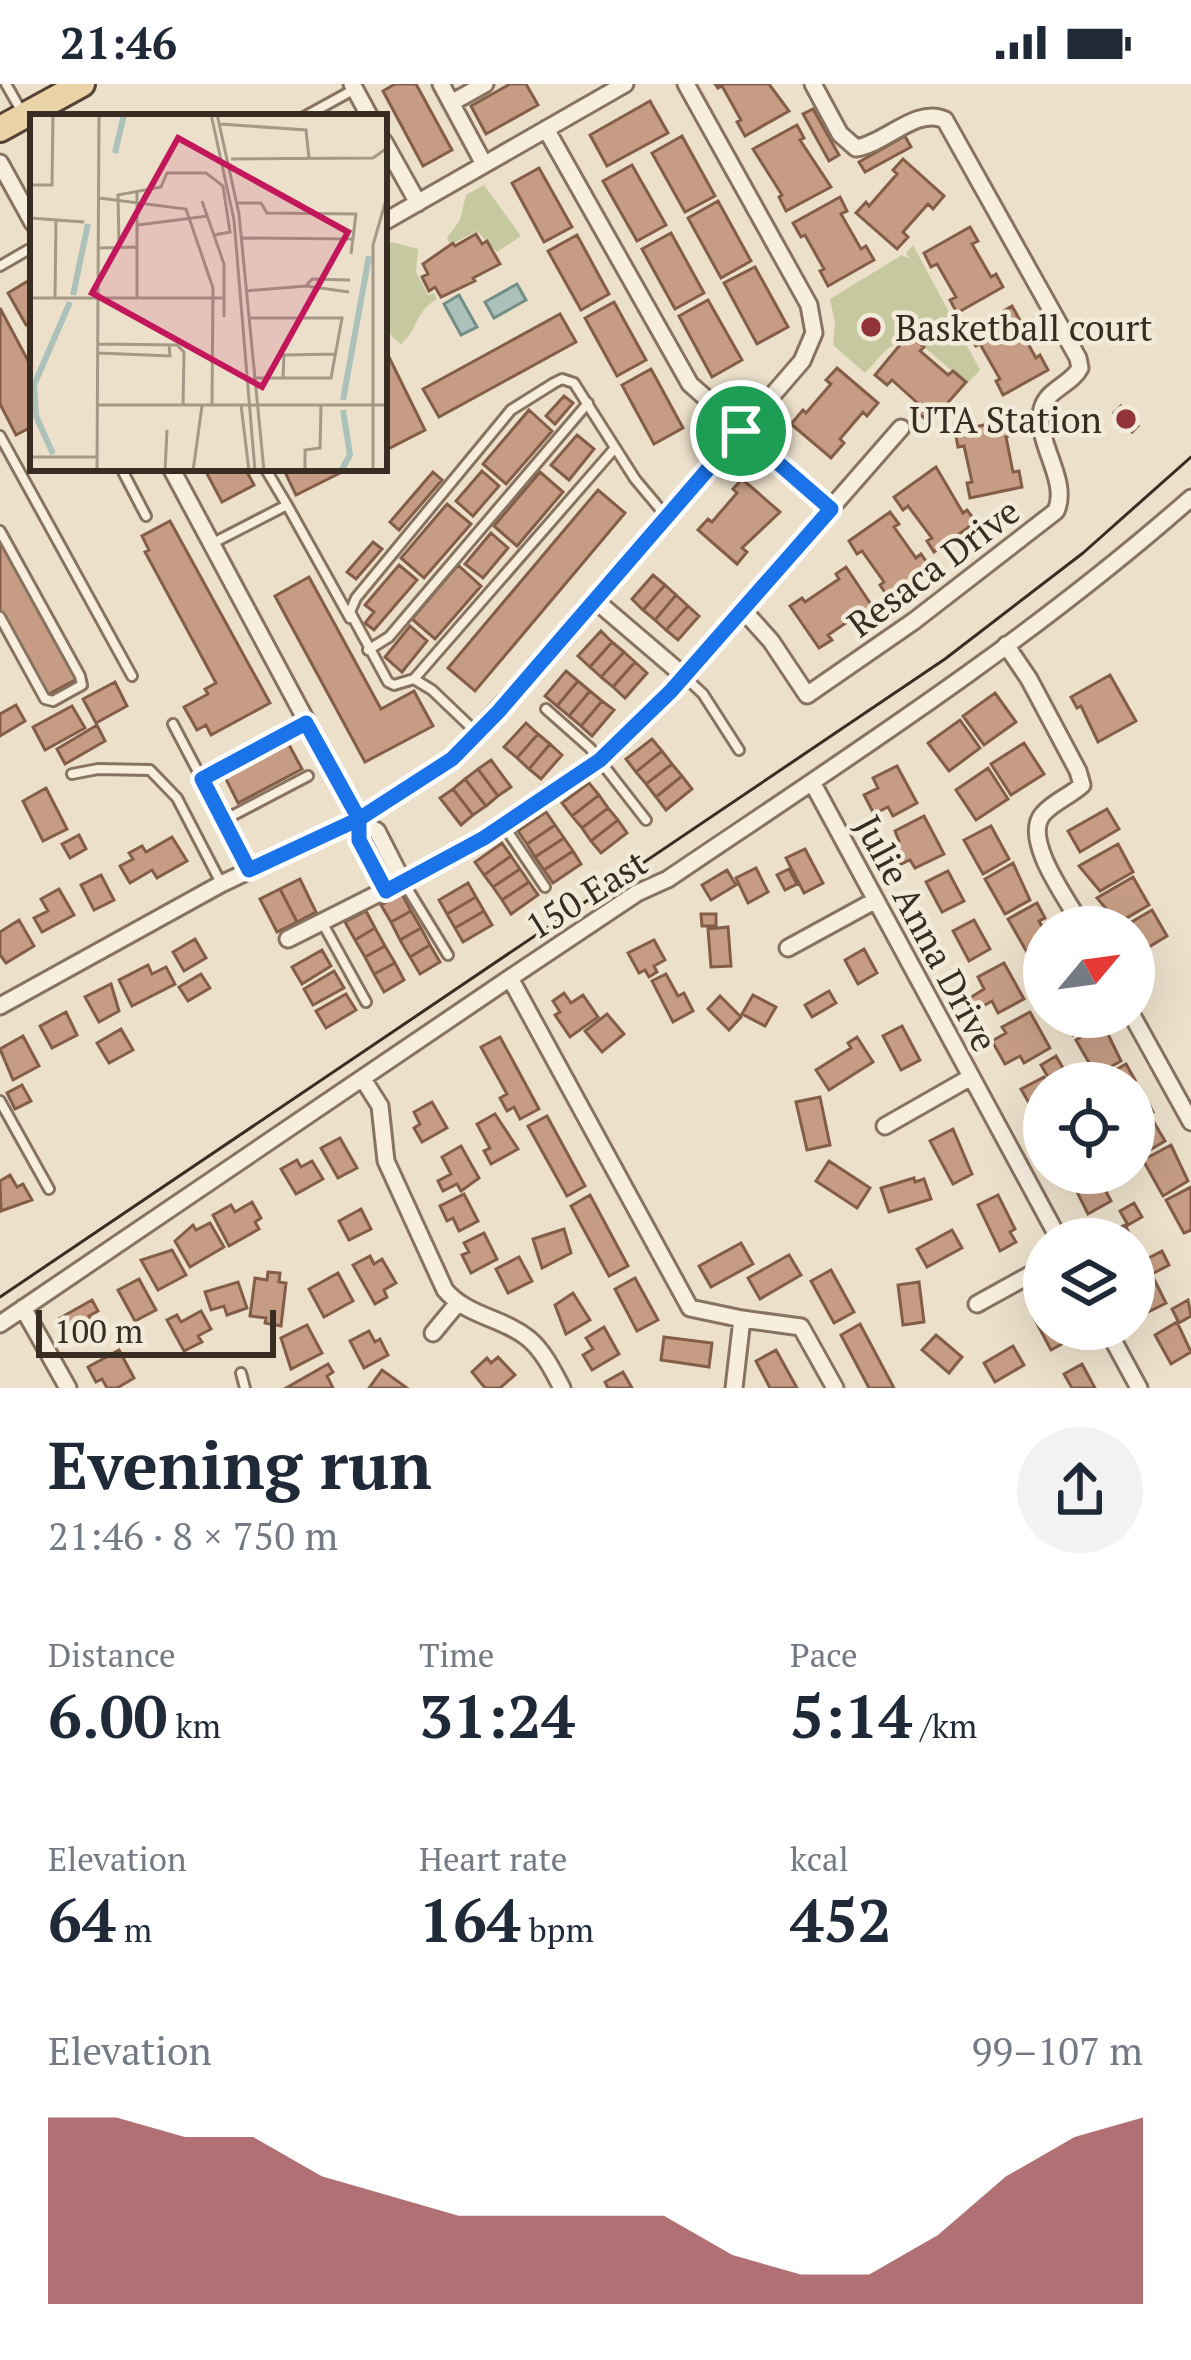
<!DOCTYPE html>
<meta charset="utf-8">
<style>
body{margin:0;font-family:"PT Serif",serif;background:#f2f2f3;color:#1f2937;height:100vh;display:flex;flex-direction:column;font-size:45px;white-space:nowrap}
*{box-sizing:border-box;margin:0}
p{font-size:39px;color:#747a83}
.icon{flex:none;width:66px;height:66px;fill:none;stroke:currentColor;stroke-width:2;stroke-linecap:round;stroke-linejoin:round}
.map{position:relative;height:1304px;overflow:hidden}
.details{display:flex;flex-direction:column;background:#fff;flex:1}
.details>*{flex:none}
.needle{width:78px;rotate:61deg}
.fabs{position:absolute;left:1023px;top:822px;display:grid;gap:24px}
.fabs a{display:grid;place-items:center;width:132px;height:132px;border-radius:50%;background:#fff;box-shadow:0 12px 48px #0002;font-size:60px}
.scale{position:absolute;left:36px;bottom:30px;width:240px;box-sizing:border-box;padding-left:12px;border:6px solid #392c22;border-top:0;font-size:33px;line-height:42px;white-space:nowrap;color:#392c22;-webkit-text-stroke:9px #f3ebda;paint-order:stroke}
.pin{position:absolute;display:grid;place-items:center;width:102px;height:102px;color:#fff;margin:-51px;border:6px solid #fff;border-radius:50%;box-shadow:0 3px 12px #0007}
.round{display:grid;place-items:center;flex:none;width:126px;height:126px;border-radius:63px;background:#f2f2f3}
.overview{display:flex;align-items:center;justify-content:space-between;height:204px;padding:0 48px}
h1{font-size:66px;font-weight:700;line-height:90px}
.stats{display:grid;grid-template-columns:repeat(3,1fr);gap:18px;height:204px;padding:12px 48px}
.stats div{display:grid;align-content:center}
.stats b{font-size:60px;font-weight:700}
.stats small{font-size:33px;font-weight:400}
.stats p{font-size:33px}
.chart{height:336px;padding:24px 48px}
.chart p{display:flex;justify-content:space-between}
.chart svg{width:100%;height:216px;margin-top:12px;fill:#91353a;opacity:.7}
.status{display:flex;justify-content:space-between;align-items:center;height:84px;padding:0 60px;background:#fff;direction:ltr}
.status svg{height:33px;fill:currentColor}
.map>svg:first-child{display:block}
</style>
<div class="status"><b>21:46</b><svg viewBox="0 0 49 12"><path d="M0 12V9h3v3zM5 12V6h3v6zM10 12V3h3v9zM15 12V0h3v12zM26 1h20v11H26zM47 4h2v5h-2z"/></svg></div>
<div class="map">
<svg width="1191" height="1304" viewBox="0 0 1191 1304">
<rect width="100%" height="100%" fill="#ece0cb"/>
<path fill="#c6c99f" d="M484,101L521,152L497,168L477,147L450,161L447,154L460,136L466,111Z
M392,158L418,165L416,188L428,211L434,209L437,215C412,231 420,244 401,260C373,244 384,192 384,163Z
M913,161L980,286L951,317L965,298L910,251L887,265L865,289L833,261L835,239L830,215L902,171L910,175L906,169Z"/>
<path fill="#abc1b9" stroke="#728f86" stroke-width="3" d="M517,200L526,216L494,234L485,218Z
M459,211L477,243L461,251L444,220Z"/>
<path fill="#c69d84" stroke="#845d48" stroke-width="3" d="M395,0H416L452,66L423,82L383,7Z
M510,0H526L538,21L486,50L471,22Z
M715,0H769L789,27L745,52L737,38L741,36L722,2L718,4Z
M650,17L668,49L607,82L590,51Z
M813,25L839,71L829,77L803,30Z
M797,41L804,54L800,56L831,103L786,127L779,113L782,111L753,65Z
M682,52L715,112L685,128L652,69Z
M905,52L911,63L865,88L859,78Z
M903,75L944,112L933,125L928,120L903,148L908,153L897,165L856,129L866,118L869,122L897,90L893,86Z
M632,81L666,141L637,157L603,97Z
M539,84L572,143L544,158L512,99Z
M840,113L847,127L841,130L861,165L866,162L874,176L828,202L820,187L824,185L805,151L801,153L793,139Z
M718,117L751,177L721,194L688,134Z
M970,143L978,157L972,160L991,193L996,190L1003,203L957,229L950,216L956,213L937,180L931,183L924,169Z
M671,149L704,209L675,225L642,165Z
M476,150L482,160L487,157L500,180L473,194L475,197L441,213L435,203L429,207L422,193L428,190L423,180L453,159L455,162Z
M577,151L609,210L581,226L548,167Z
M755,183L788,243L757,260L724,199Z
M33,194V237L26,241L8,209Z
M708,216L742,276L712,293L679,232Z
M614,218L646,276L617,292L585,234Z
M1012,222L1021,238L1017,240L1036,274L1040,271L1048,286L1003,311L996,297L1000,295L980,260L976,262L967,248Z
M0,224L33,286V342L16,351L0,320Z
M560,230L576,258L439,333L423,305Z
M909,250L924,263L920,267L948,291L953,287L966,298L930,339L917,328L922,323L892,296L887,301L875,291Z
M384,263L425,346L384,367Z
M837,284L878,319L867,332L863,328L840,355L844,359L831,374L791,340L803,326L806,329L831,300L826,296Z
M651,285L683,344L654,360L622,301Z
M564,312L573,319L555,340L546,332Z
M1121,322L1138,342L1132,348L1114,329Z
M529,326L552,347L506,400L483,380Z
M1008,336L1011,351L1006,353L1013,388L1019,387L1022,403L970,414L967,399L972,398L964,362L958,363L955,347Z
M577,351L594,365L569,396L551,381Z
M936,383L963,429L967,426L976,438L934,468L927,457L932,454L908,422L903,426L894,413Z
M204,384H245L254,401L222,418Z
M283,384H350L296,411Z
M482,387L499,402L473,432L456,417Z
M433,388L442,396L399,446L390,438Z
M540,388L563,408L517,462L494,442Z
M742,395L780,428L742,464L747,468L737,480L698,446L708,435L712,438L737,409L733,405Z
M598,406L625,429L475,607L448,584Z
M447,420L471,440L424,494L401,474Z
M890,428L899,440L894,443L916,474L921,470L930,483L888,513L880,501L884,498L862,467L857,470L849,457Z
M170,437L270,619L211,651L206,641L197,646L184,623L208,610L205,605L216,599L145,468L149,466L142,452Z
M491,449L508,464L483,494L465,480Z
M0,456L77,595L47,611L0,526Z
M373,458L382,465L356,495L347,488Z
M399,481L417,496L374,546L365,539L374,528L365,521Z
M458,481L481,502L435,555L412,535Z
M846,483L874,525L862,534L859,530L828,551L832,556L819,564L790,522L802,514L805,518L839,495L836,490Z
M653,491L665,501L643,526L632,515Z
M309,493L381,625L414,607L433,642L365,678L275,512Z
M665,501L676,511L655,536L643,526Z
M676,511L688,522L666,546L655,536Z
M688,522L699,532L678,556L666,546Z
M410,542L427,557L402,588L385,573Z
M601,547L612,558L590,583L578,572Z
M612,558L624,568L601,593L590,583Z
M624,568L635,578L613,603L601,593Z
M635,578L647,589L625,614L613,603Z
M566,587L578,597L557,622L545,612Z
M1110,591L1136,637L1098,658L1081,622L1077,624L1071,613Z
M578,597L590,607L569,632L557,622Z
M115,598L127,622L96,639L83,615Z
M590,607L602,617L581,642L569,632Z
M995,609L1016,638L984,661L963,632Z
M602,617L614,626L592,652L581,642Z
M16,621L25,637L0,652V630Z
M72,622L85,644L45,666L33,643Z
M960,636L980,664L949,687L928,659Z
M526,639L538,650L517,674L504,663Z
M97,641L105,657L65,680L57,665Z
M538,650L550,660L529,685L517,674Z
M652,655L662,667L636,688L626,675Z
M287,657L302,685L238,719L224,691Z
M1024,659L1044,690L1011,711L991,680Z
M550,660L562,671L541,695L529,685Z
M662,667L672,680L646,700L636,688Z
M491,676L511,703L498,712L478,685Z
M672,680L682,692L656,713L646,700Z
M897,682L917,719L893,732L888,723L874,730L864,711L878,704L873,694Z
M988,684L1008,715L976,736L956,706Z
M478,685L498,712L486,722L465,695Z
M682,692L692,705L666,726L656,713Z
M465,695L486,722L473,731L453,705Z
M589,699L599,711L572,732L562,719Z
M46,704L67,745L43,757L23,717Z
M453,705L473,731L461,741L440,714Z
M599,711L608,724L582,744L572,732Z
M608,724L618,736L591,757L582,744Z
M1107,725L1119,745L1080,768L1068,747Z
M546,728L555,741L527,760L518,747Z
M924,732L944,770L915,784L910,776L901,780L891,761L899,757L895,747Z
M618,736L627,749L601,769L591,757Z
M555,741L564,754L535,773L527,760Z
M991,742L1009,775L983,790L964,756Z
M79,751L86,765L70,774L62,760Z
M172,753L187,777L157,794L152,786L130,799L120,782L133,775L129,769L142,762L146,768Z
M564,754L573,767L544,786L535,773Z
M502,759L511,772L484,791L475,778Z
M1118,760L1133,788L1100,807L1079,782Z
M805,765L823,799L804,809L786,774Z
M573,767L581,780L553,799L544,786Z
M511,772L520,785L493,803L484,791Z
M1013,779L1030,816L1005,830L985,795Z
M756,784L768,808L748,819L736,794Z
M520,785L529,798L502,816L493,803Z
M789,785L797,800L785,806L777,791Z
M727,786L736,801L711,816L702,801Z
M948,787L964,817L942,828L926,798Z
M101,791L114,816L94,826L81,801Z
M1133,793L1149,821L1118,839L1097,814Z
M300,795L316,828L297,838L280,805Z
M529,798L538,811L511,830L502,816Z
M468,799L476,813L447,830L439,816Z
M59,805L74,831L42,848L34,834L48,827L41,815Z
M280,805L297,838L277,848L260,815Z
M402,810L411,827L391,838L381,821Z
M476,813L484,827L455,844L447,830Z
M1037,819L1045,834L1039,837L1044,846V861L1028,870L1008,835Z
M1152,826L1167,852L1134,872V843H1123Z
M366,827L375,844L355,856L345,838Z
M411,827L421,844L400,856L391,838Z
M484,827L492,841L463,858L455,844Z
M701,830H716V842H702Z
M19,836L34,862L6,879L0,871V848Z
M974,836L990,865L969,877L953,847Z
M728,843L731,882L711,883L708,845Z
M375,844L385,862L365,873L355,856Z
M421,844L430,861L410,873L400,856Z
M195,855L206,874L184,887L173,868Z
M654,856L665,876L654,882L657,888L649,893L645,886L639,889L628,869Z
M430,861L440,878L420,890L410,873Z
M385,862L395,879L374,890L365,873Z
M864,865L877,889L858,900L845,876Z
M322,866L331,882L302,900L292,883Z
M1044,867V900L1030,875Z
M395,879L404,896L384,908L374,890Z
M1004,879L1024,915L998,929L992,917L976,926L970,914L984,905L978,893Z
M148,881L152,890L166,883L175,900L132,922L119,896Z
M334,887L344,904L313,921L304,905Z
M201,890L210,904L188,917L179,903Z
M666,890L678,912L684,909L693,927L673,938L652,897Z
M111,900L119,927L99,938L85,913Z
M829,907L836,919L812,933L805,921Z
M564,909L571,919L583,911L598,933L570,953L555,931L560,928L553,917Z
M346,910L356,926L326,944L316,927Z
M753,911L776,923L765,942L742,930Z
M720,912L741,933L729,946L708,925Z
M66,928L77,951L52,964L40,942Z
M1030,928L1050,964L1024,979L1020,972L1005,980L992,957L1006,949L1002,943Z
M607,930L624,950L602,968L585,947Z
M1063,933H1095L1098,937L1073,951Z
M1103,940L1121,977L1096,991L1076,956Z
M902,942L920,976L901,986L883,952Z
M121,945L133,966L109,979L97,959Z
M23,952L39,982L13,996L0,965Z
M500,953L539,1025L520,1035L514,1023L507,1027L500,1014L507,1010L481,963Z
M857,953L873,978L829,1006L816,986L851,964L848,959Z
M1056,972L1063,984L1048,993L1041,981Z
M1126,980L1135,996L1099,999L1098,996Z
M1044,993L1047,999H1044V1029L1037,1033L1021,1005Z
M22,1001L31,1017L15,1025L7,1009Z
M820,1013L830,1061L807,1066L796,1018Z
M432,1018L447,1044L422,1058L414,1044L420,1040L414,1028Z
M1149,1020L1153,1028L1149,1030L1165,1057L1140,1072L1134,1061V1029Z
M495,1030L518,1065L491,1080L484,1067L490,1064L477,1040Z
M547,1032L585,1102L567,1112L528,1042Z
M953,1045L972,1090L953,1100L930,1057Z
M340,1054L357,1084L338,1094L321,1064Z
M1171,1061L1188,1097L1163,1112L1143,1076Z
M461,1062L479,1094L461,1107L457,1100L443,1107L438,1097L451,1090L442,1073Z
M297,1076L301,1083L312,1077L323,1095L296,1110L281,1085Z
M829,1077L870,1104L857,1124L816,1097Z
M10,1091L17,1103L23,1100L32,1116L1,1127L0,1097Z
M1098,1092L1111,1117L1088,1130L1075,1104Z
M914,1094L915,1098L924,1095L931,1115L889,1128L881,1104Z
M1191,1103V1146L1184,1149L1166,1116Z
M464,1110L478,1137L459,1147L453,1134L447,1137L440,1122Z
M590,1111L628,1182L609,1192L571,1122Z
M998,1111L1015,1145L1010,1148L1016,1158L1000,1167L978,1121Z
M252,1118L261,1134L255,1138L259,1145L229,1162L213,1131L231,1121L235,1128Z
M1134,1119L1142,1133L1128,1141L1120,1127Z
M361,1125L371,1145L349,1156L339,1137Z
M210,1139L224,1163L190,1183L175,1157L193,1141L196,1146Z
M1125,1141L1132,1155H1102L1101,1153Z
M564,1145L571,1169L542,1184L533,1155Z
M952,1146L962,1164L927,1183L917,1165Z
M484,1149L497,1175L471,1189L462,1171L469,1168L464,1159Z
M741,1159L753,1180L711,1203L699,1182Z
M172,1166L186,1191L158,1206L141,1176Z
M1162,1167L1169,1181L1152,1190L1145,1176Z
M789,1171L801,1191L760,1215L748,1194Z
M370,1172L374,1180L382,1175L396,1199L384,1206L387,1213L375,1220L353,1181Z
M519,1173L532,1197L508,1209L496,1185Z
M831,1186L854,1228L834,1239L811,1197Z
M268,1188L280,1189L279,1198L286,1199L281,1242L265,1239L266,1234L250,1232L255,1194L267,1196Z
M338,1189L353,1217L324,1233L309,1205Z
M1151,1189L1166,1219L1144,1230L1134,1212V1198Z
M635,1194L658,1236L637,1247L615,1205Z
M139,1195L156,1226L135,1237L118,1206Z
M238,1198L247,1224L227,1231L224,1222L211,1226L205,1208Z
M919,1198L924,1238L903,1241L898,1201Z
M573,1209L590,1236L566,1250L555,1221Z
M92,1216L98,1227L89,1232L98,1248L81,1258L74,1244L67,1248L60,1234Z
M1188,1216L1191,1232L1179,1239L1172,1225Z
M1044,1226V1245H1066L1071,1255L1051,1266L1033,1232Z
M201,1227L211,1245L198,1252L202,1258L184,1267L167,1236L177,1231L181,1238Z
M1177,1238L1191,1268L1171,1280L1155,1251Z
M860,1240L894,1304H869L841,1251Z
M307,1241L322,1269L291,1285L281,1254Z
M604,1243L619,1270L592,1286L583,1271L593,1265L586,1254Z
M369,1247L375,1258L380,1255L388,1271L364,1284L350,1257Z
M936,1251L962,1273L949,1289L922,1266Z
M664,1253L712,1259L709,1283L661,1276Z
M1013,1262L1024,1281L995,1298L984,1279Z
M119,1266L134,1294L117,1304H107L102,1295L96,1298L88,1283Z
M776,1266L797,1304H770L756,1277Z
M498,1273L515,1291L500,1304H485L472,1288L487,1274L491,1279Z
M328,1280L333,1288L327,1292L333,1304H286Z
M1082,1280L1095,1304H1072L1064,1290Z
M382,1286L407,1304H369Z
M623,1288L632,1304H608L605,1298Z"/>
<g fill="none" stroke-linecap="round" stroke-linejoin="round">
<defs>
<path id="lane" d="M6,0L23,30
M304,33L353,6
M0,182L33,163
M0,352L132,592
M121,384L146,432
M265,384L287,421
M0,447L80,592L82,601L53,617L45,615L0,533
M213,459L287,421L350,534
M368,566L389,553L588,319
M685,593L703,610L739,666
M414,595L615,364
M546,625L590,664L646,736
M173,640L249,785
M478,650L432,606L414,595L394,601L388,598L350,528L356,514L511,326L554,299L562,295L574,299L635,395L666,432
M72,690L98,685L150,686L177,714L221,799
M202,695L306,639
M224,736L308,692
M504,742L545,803
M404,799L448,871
M323,840L366,918
M0,1017L49,1105
M241,1289L245,1304"/>
<path id="street" d="M352,0L370,33
M441,0L484,80
M451,19L485,0
M546,45L690,300L831,425
M384,58L418,119
M0,79L33,139
M384,138L625,0
M171,384L361,739L377,747L403,798
M595,516L684,592
M743,526L771,557L807,611L914,537L1056,427C1070,396 1034,358 1042,325C1047,305 1071,301 1080,284L1078,274L945,36C917,22 885,60 856,64L840,50L813,0
M1006,561L1029,595L1078,687L1082,701C1070,712 1053,718 1043,730C1021,755 1069,818 1083,843
M812,698L1059,1155
M361,739L359,756L385,807
M288,855L461,768L600,676L671,607L901,344
M788,864L876,816
M510,894L690,1224L742,1235L734,1304
M0,922L221,800L359,735L452,675L548,571L802,277L814,249L809,221L686,0
M1133,933L1191,1038
M363,995L380,1022L386,1077L445,1206C468,1233 502,1233 529,1255C544,1268 553,1287 562,1304
M885,1042L971,993
M977,1220L1044,1183
M23,1224L68,1304
M742,1235L801,1243L835,1304
M0,1240L510,894L637,809L668,795C847,674 1029,557 1191,414
M1107,1245L1139,1304
M433,1249L457,1220"/>
<path id="primary" d="M0,45L82,0"/>
</defs>
<use href="#lane" stroke="#877360" stroke-width="14"/>
<use href="#street" stroke="#877360" stroke-width="21"/>
<use href="#primary" stroke="#564234" stroke-width="30"/>
<use href="#lane" stroke="#f7eede" stroke-width="8"/>
<use href="#street" stroke="#f7eede" stroke-width="15"/>
<use href="#primary" stroke="#ead3a7" stroke-width="24"/>
<path stroke="#392c22" stroke-width="3" d="M0,1213L945,575L1083,469L1191,373"/>
</g>
<g fill="none" stroke-linecap="round" stroke-linejoin="round">
<defs>
<path id="route" d="M741,347L499,627L452,675L359,735L249,786L202,695L306,639L359,735V756L386,807L484,754L600,676L671,607L831,425L741,347"/>
</defs>
<use href="#route" stroke="#fff" stroke-width="24"/>
<use href="#route" stroke="#1a73e8" stroke-width="15"/>
</g>
<g fill="#91353a" stroke="#f3ebda" stroke-width="4.5">
<circle cx="871" cy="243" r="12"/>
<circle cx="1126" cy="335" r="12"/>
</g>
<g text-anchor="middle" dominant-baseline="central" stroke-width="9" stroke-linejoin="round" paint-order="stroke">
<g font-size="36" fill="#392c22" stroke="#f3ebda" text-anchor="start">
<text x="895" y="243">Basketball court</text>
<text x="1102" y="335" text-anchor="end">UTA Station</text>
</g>
<g font-size="36" fill="#392c22" stroke="#f3ebda">
<text transform="translate(933 483) rotate(-37)">Resaca Drive</text>
<text transform="translate(586 810) rotate(-32)">150 East</text>
<text transform="translate(927 849) rotate(62)">Julie Anna Drive</text>
</g>
</g>
<g transform="translate(30 30)">
<rect width="357" height="357" fill="#ece0cb"/>
<path fill="none" stroke="#abc1b9" stroke-width="6" d="M85,39L94,0M43,181L58,110M313,286L339,142M23,340L6,302L4,271L40,188M311,357L320,341L313,296"/>
<path fill="none" stroke="#a49887" stroke-width="3" d="M181,0L204,106L225,357M187,0L209,100L234,357M190,10L276,16L279,44M201,45L343,44L357,34M0,71H22L23,0M69,84L156,95L183,174L182,291M172,87L194,150V203M208,89H231L237,99L326,100L321,140M0,104L54,108M108,111L178,102M212,124L324,125M89,133L88,81L131,73L137,59H176L193,72L200,118L184,121M68,134L108,133M276,172L282,165L320,166M215,177L276,172L319,178M0,184H195M107,184V78M25,185L26,106M218,204H312L301,264H223M68,230L147,231L154,238L153,292M68,239L140,242L139,230M253,264L254,241L306,240M67,291H357M211,291L219,357M0,343H67M67,357L69,0M135,357L137,316M163,357L172,292M275,357V336L290,334L291,291M343,357V131L356,86"/>
<path fill="#c2185b" fill-opacity="0.15" stroke="#c2185b" stroke-width="6" d="M148,24L318,118L232,273L62,179Z"/>
<rect width="357" height="357" fill="none" stroke="#392c22" stroke-width="6"/>
</g>
</svg>
<div class="fabs">
<a><svg class="needle" viewBox="-14 -14 28 28"><path d="M0-13l5 13h-10z" fill="#e53935"/><path d="M0 13l5-13h-10z" fill="#747a83"/></svg></a>
<a><svg class="icon" aria-label="locate" viewBox="0 0 24 24"><circle cx="12" cy="12" r="6"/><path d="M12 2v4M12 18v4M2 12h4M18 12h4"/></svg></a>
<a><svg class="icon" aria-label="layers" viewBox="0 0 24 24"><path d="M12 4l9 5-9 5-9-5zM3 14l9 5 9-5"/></svg></a>
</div>
<div class="scale">100 m</div>
<div class="pin" style="left:741px;top:347px;background:#1e9e55"><svg class="icon" aria-label="arrive" viewBox="0 0 24 24"><path d="M6 21V4h12l-3 4 3 4H6"/></svg></div>
</div>
<section class="details">
<div class="overview"><div><h1>Evening run</h1><p>21:46 · 8 × 750 m</p></div><a class="round"><svg class="icon" aria-label="share" viewBox="0 0 24 24"><path d="M12 15V3M7 8l5-5 5 5M5 13v7h14v-7"/></svg></a></div>
<div class="stats">
<div><p>Distance</p><b>6.00<small> km</small></b></div>
<div><p>Time</p><b>31:24</b></div>
<div><p>Pace</p><b>5:14<small> /km</small></b></div>
</div>
<div class="stats">
<div><p>Elevation</p><b>64<small> m</small></b></div>
<div><p>Heart rate</p><b>164<small> bpm</small></b></div>
<div><p>kcal</p><b>452</b></div>
</div>
<div class="chart"><p><span>Elevation</span>99–107 m</p>
<svg viewBox="0 0 160 44" preserveAspectRatio="none"><path d="M0 44V6L10 6L20 10L30 10L40 18L50 22L60 26L70 26L80 26L90 26L100 34L110 38L120 38L130 30L140 18L150 10L160 6V44z"/></svg>
</div>
</section>
